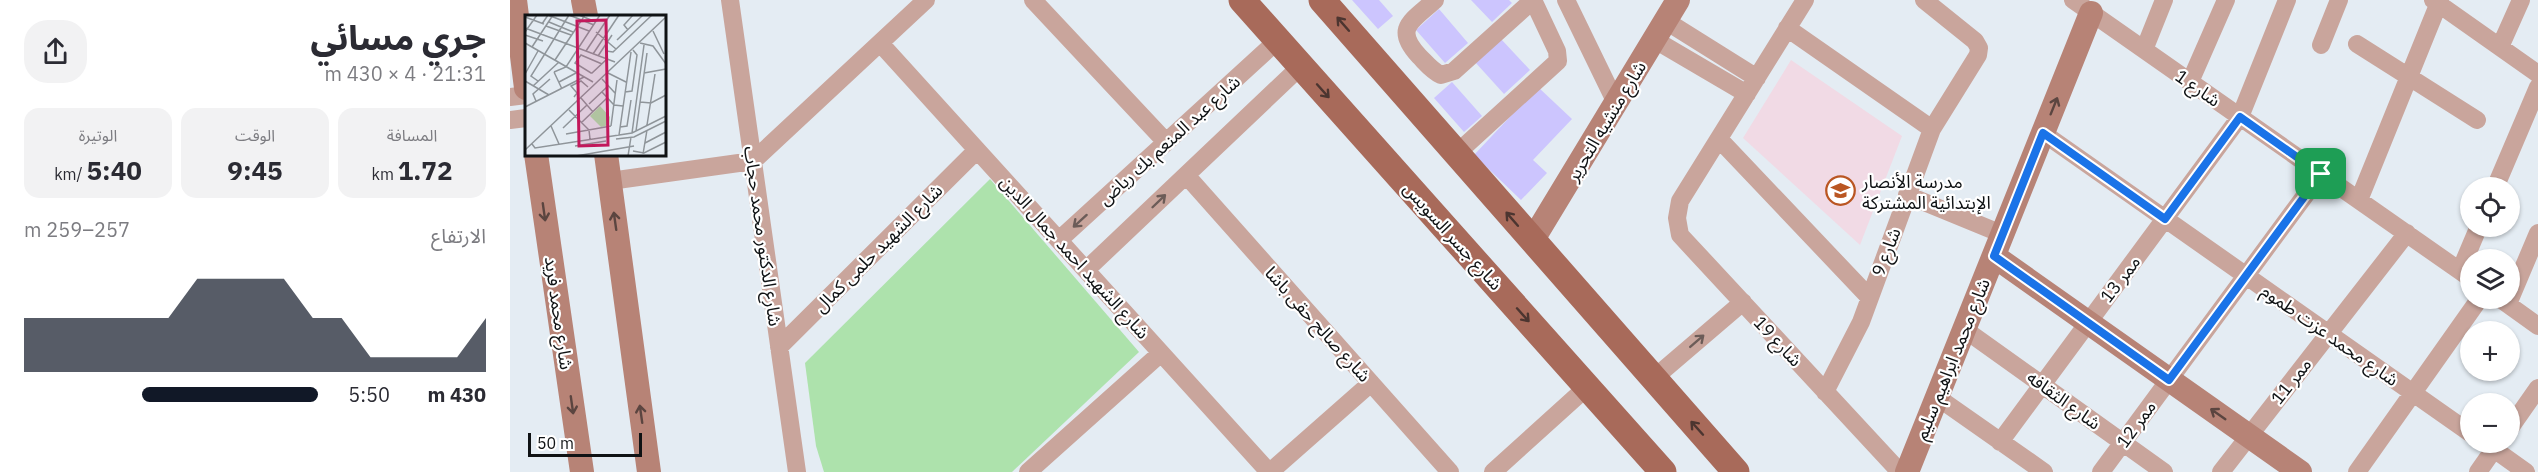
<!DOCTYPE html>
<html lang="ar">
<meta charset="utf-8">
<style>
body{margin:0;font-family:"IBM Plex Sans","Noto Sans Arabic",sans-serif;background:#f2f2f3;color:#2b2b33;direction:rtl;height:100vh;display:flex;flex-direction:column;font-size:22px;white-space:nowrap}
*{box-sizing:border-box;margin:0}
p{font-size:20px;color:#7c7c81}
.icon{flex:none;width:33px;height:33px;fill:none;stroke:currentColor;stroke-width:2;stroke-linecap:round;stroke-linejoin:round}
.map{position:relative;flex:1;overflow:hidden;direction:ltr}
.side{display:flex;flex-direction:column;background:#fff;width:510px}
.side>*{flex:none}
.tools{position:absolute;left:1950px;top:177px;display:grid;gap:12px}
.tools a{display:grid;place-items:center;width:60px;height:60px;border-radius:50%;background:#fff;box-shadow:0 2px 4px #0004;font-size:30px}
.scale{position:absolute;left:18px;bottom:15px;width:114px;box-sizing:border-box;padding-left:6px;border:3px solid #0f1214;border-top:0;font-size:16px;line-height:21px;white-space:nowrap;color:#0f1214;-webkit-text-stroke:4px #fff;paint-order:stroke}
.pin{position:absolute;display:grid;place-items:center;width:51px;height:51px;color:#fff;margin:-26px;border-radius:12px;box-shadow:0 3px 9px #0006}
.round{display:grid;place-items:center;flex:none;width:63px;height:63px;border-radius:24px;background:#f2f2f3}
.overview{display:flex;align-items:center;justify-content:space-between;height:102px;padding:0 24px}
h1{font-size:33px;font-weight:800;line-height:45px}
.metrics{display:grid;grid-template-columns:repeat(3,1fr);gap:9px;height:102px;padding:6px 24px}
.metrics div{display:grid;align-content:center;border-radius:15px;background:#f2f2f3;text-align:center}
.metrics b{font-size:26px;font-weight:800}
.metrics small{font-size:16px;font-weight:400}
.metrics p{font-size:16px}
.chart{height:168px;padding:12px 24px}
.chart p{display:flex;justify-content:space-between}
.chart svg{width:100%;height:108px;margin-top:6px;fill:#111827;opacity:.7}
ul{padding:0 24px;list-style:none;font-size:20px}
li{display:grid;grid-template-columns:96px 72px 1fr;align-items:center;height:45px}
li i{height:15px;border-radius:8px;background:#111827}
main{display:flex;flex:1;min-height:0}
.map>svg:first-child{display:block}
</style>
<main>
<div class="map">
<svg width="2028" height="472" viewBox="0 0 2028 472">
<rect width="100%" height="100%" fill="#e4ecf3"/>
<path fill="#f1dae5" d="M1281,60L1392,136L1350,245L1233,138Z"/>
<path fill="#ade2ac" d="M480,179L629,352L502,472H314L306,446L295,363Z"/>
<path fill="#ccc5fe" d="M842,0H869L883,16L868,29Z
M961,0H999L1002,3L982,22Z
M929,9L958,43L935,63L906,30Z
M991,39L1020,70L994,94L965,62Z
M942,82L972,116L954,132L924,98Z
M1028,87L1062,119L1023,160L1037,173L1011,200L964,155Z"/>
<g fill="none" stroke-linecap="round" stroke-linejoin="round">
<path stroke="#c9a59c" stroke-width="18" d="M220,0L287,472
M523,0L656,142
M925,0C902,21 883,28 909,56C916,63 922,71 931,75L944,71L1023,0
M1056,0L1107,105
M1295,0L1170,201L1167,218L1170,235L1390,472
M1563,0L1960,278
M1923,0L2028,74
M1156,21L1247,78
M1277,28L1422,129
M1145,40L1237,94
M370,43L759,472
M1847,44L1967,120
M1811,45L1829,0
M1990,47L2011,0
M1634,50L1654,0
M1680,82L1716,0
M0,97L16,95
M0,120L16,118
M1533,133L1960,433
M1209,139L1359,297
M946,154L1048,61L1047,51L1023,0
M676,175L940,472
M100,181L243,161L416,0
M1985,188L2028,87
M1397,195L1492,234
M1849,200L1930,0
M549,240L768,40
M576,270L791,66
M1950,271L1969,226
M1989,298L2028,326
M1998,304L2028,233
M1454,329L1654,472
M269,347L467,150
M1143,379L1233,302
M1315,392L1351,322L1422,129L1468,55L1469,48L1465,41L1414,0
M1427,397L1534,472
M2000,428L2028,388
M1490,442L1730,117L1777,0
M1974,442L2016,472
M518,472L651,353
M760,472L861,383
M983,472L1077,387
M1591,472L1811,174
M1711,472L1897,233
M1847,472L1970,298
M1968,472L1989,442"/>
<path stroke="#b78376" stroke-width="24" d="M5,0L16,88
M73,0L76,16
M26,154L72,472
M96,154L139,472
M1022,241L1168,0
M1484,256L1790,472
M1397,472L1581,13"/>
<path stroke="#a86a5a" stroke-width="27" d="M732,0L1153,472
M812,0L1226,472"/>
</g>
<defs><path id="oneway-shaft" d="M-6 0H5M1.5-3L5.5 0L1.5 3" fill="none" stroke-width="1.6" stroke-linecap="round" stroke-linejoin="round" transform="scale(1.5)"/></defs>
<g stroke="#4c3530">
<use href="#oneway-shaft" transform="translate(833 24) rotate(-131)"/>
<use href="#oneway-shaft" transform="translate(813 91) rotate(48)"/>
<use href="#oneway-shaft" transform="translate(1002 219) rotate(-131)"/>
<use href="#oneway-shaft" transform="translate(1013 315) rotate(48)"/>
<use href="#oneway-shaft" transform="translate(1187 428) rotate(-132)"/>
</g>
<g stroke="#5b4540">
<use href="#oneway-shaft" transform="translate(1544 106) rotate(-68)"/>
<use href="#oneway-shaft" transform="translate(34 212) rotate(82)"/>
<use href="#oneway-shaft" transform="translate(105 221) rotate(-98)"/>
<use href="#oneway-shaft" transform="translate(62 405) rotate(82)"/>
<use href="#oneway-shaft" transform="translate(131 414) rotate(-98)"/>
<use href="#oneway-shaft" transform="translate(1708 414) rotate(-145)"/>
</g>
<g stroke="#6c5c58">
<use href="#oneway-shaft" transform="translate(649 201) rotate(-44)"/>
<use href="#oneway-shaft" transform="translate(570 221) rotate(138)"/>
<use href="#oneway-shaft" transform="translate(1187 341) rotate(-41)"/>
</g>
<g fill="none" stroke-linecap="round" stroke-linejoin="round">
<defs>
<path id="route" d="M1730,117L1811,174L1659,380L1484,256L1533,133L1655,219Z"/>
</defs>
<use href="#route" stroke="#fff" stroke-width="12"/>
<use href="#route" stroke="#1a73e8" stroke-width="8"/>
</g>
<defs>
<symbol id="school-ring" viewBox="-11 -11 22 22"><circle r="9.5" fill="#fff" stroke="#ba5622" stroke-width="1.5"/><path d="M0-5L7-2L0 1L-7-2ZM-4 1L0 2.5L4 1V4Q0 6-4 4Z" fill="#ba5622"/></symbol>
</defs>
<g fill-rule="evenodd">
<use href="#school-ring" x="1314" y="174" width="33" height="33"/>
</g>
<g text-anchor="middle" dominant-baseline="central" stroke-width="4.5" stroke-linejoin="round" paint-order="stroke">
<g font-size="18" fill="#0f1214" stroke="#fff">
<text transform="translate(1688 88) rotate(35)">شارع 1</text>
<text transform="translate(1096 121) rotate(-59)">شارع منشيه التحرير</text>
<text transform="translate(659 140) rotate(-42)">شارع عبد المنعم بك رياض</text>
<text transform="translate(253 236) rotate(82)">شارع الدكتور محمد حجاب</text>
<text transform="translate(943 236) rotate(48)">شارع جسر السويس</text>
<text transform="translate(368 248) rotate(-45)">شارع الشهيد حلمى كمال</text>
<text transform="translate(1376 252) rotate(-69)">شارع 9</text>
<text transform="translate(565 257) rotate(48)">شارع الشهيد احمد جمال الدين</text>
<text transform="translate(1610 279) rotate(-53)">ممر 13</text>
<text transform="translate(49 313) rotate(82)">شارع محمد فريد</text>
<text transform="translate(808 324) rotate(48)">شارع صالح حقى باشا</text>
<text transform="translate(1820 335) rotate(35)">شارع محمد عزت طموم</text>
<text transform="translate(1268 341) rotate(47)">شارع 19</text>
<text transform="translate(1442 359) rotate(-68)">شارع محمد ابراهيم سليم</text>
<text transform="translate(1781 381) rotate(-52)">ممر 11</text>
<text transform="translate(1554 400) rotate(36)">شارع الثقافه</text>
<text transform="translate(1626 424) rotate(-54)">ممر 12</text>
</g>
<g font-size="18" fill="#0f1214" stroke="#fff" text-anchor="start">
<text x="1352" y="181">مدرسة الأنصار<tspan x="1352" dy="21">الإبتدائية المشتركة</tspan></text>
</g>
</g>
<g transform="translate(15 15)">
<rect width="141" height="141" fill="#e4ecf3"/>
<path d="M75,91L85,102L84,110L76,112L65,101Z" fill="#ade2ac"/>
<path fill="none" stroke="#8f959a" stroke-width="1.5" d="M44,0L69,10M54,0L71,7M0,2L19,9M24,7L48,17M17,9L23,0L64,16M21,11L46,20M0,13L90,47M103,15L99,10L108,0M128,16L139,39M0,17L12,0M71,17L91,34M0,20L18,26M92,25L118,0M0,28L68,67M115,28L128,31L141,49M7,32L28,0M61,36L85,0M81,36L88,37L127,0M68,39L94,0M73,41L87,20M30,45L60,0M77,49L56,40L50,48L66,58H67L82,44M29,57L41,52L75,0M29,57L37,74M83,58L101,67M119,58L141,54M0,59L13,36M77,64L90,78M0,66L24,80M13,66L6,61L44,0M34,67L51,58M8,71L34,47M77,77L89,90L98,91M100,77L107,76L112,40L108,35M49,82L52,78L46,71L56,66L63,72M56,83L68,97M11,86L8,79L25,64M115,87L126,88L141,80M64,89L83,71M0,92L59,62M44,95L64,115L65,124M56,108L82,83M122,110L130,59M26,111L34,129M86,111L92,65M95,112L102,111L106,85M38,113L62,90M111,116L122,38M107,118L119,30M41,119L86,111M94,120L106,37M91,124L109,122L141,106M120,128L141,117M7,129L10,133L107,118L141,101M50,131L81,126M0,135L141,2M108,136L119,138L141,127M118,139L122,115M51,141L109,131M103,141L106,122"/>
<path fill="#c2185b" fill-opacity="0.15" stroke="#c2185b" stroke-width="3" d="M81,5L83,130L54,131L52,6Z"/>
<rect width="141" height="141" fill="none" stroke="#0f1214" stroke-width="3"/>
</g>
</svg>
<div class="tools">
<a><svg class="icon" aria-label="locate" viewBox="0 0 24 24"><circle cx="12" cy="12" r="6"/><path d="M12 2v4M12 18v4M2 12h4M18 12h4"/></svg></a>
<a><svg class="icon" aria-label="layers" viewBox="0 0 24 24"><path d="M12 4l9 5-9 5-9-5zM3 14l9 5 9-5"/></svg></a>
<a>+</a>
<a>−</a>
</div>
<div class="scale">50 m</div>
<div class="pin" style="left:1811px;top:174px;background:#1e9e55"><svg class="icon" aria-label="arrive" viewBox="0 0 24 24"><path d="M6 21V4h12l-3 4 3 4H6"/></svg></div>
</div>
<section class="side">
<div class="overview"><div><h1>جري مسائي</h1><p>21:31 · 4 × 430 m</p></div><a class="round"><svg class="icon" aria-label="share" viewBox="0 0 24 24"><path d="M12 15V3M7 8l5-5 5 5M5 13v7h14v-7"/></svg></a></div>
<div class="metrics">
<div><p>المسافة</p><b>1.72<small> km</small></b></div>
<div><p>الوقت</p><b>9:45</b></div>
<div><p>الوتيرة</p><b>5:40<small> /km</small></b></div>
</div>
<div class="chart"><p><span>الارتفاع</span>257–259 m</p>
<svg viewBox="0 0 160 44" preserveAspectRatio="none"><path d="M0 44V22L10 22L20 22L30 22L40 22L50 22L60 6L70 6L80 6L90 6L100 22L110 22L120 38L130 38L140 38L150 38L160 22V44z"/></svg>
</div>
<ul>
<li><b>430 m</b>5:50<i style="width:60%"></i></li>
</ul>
</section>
</main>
